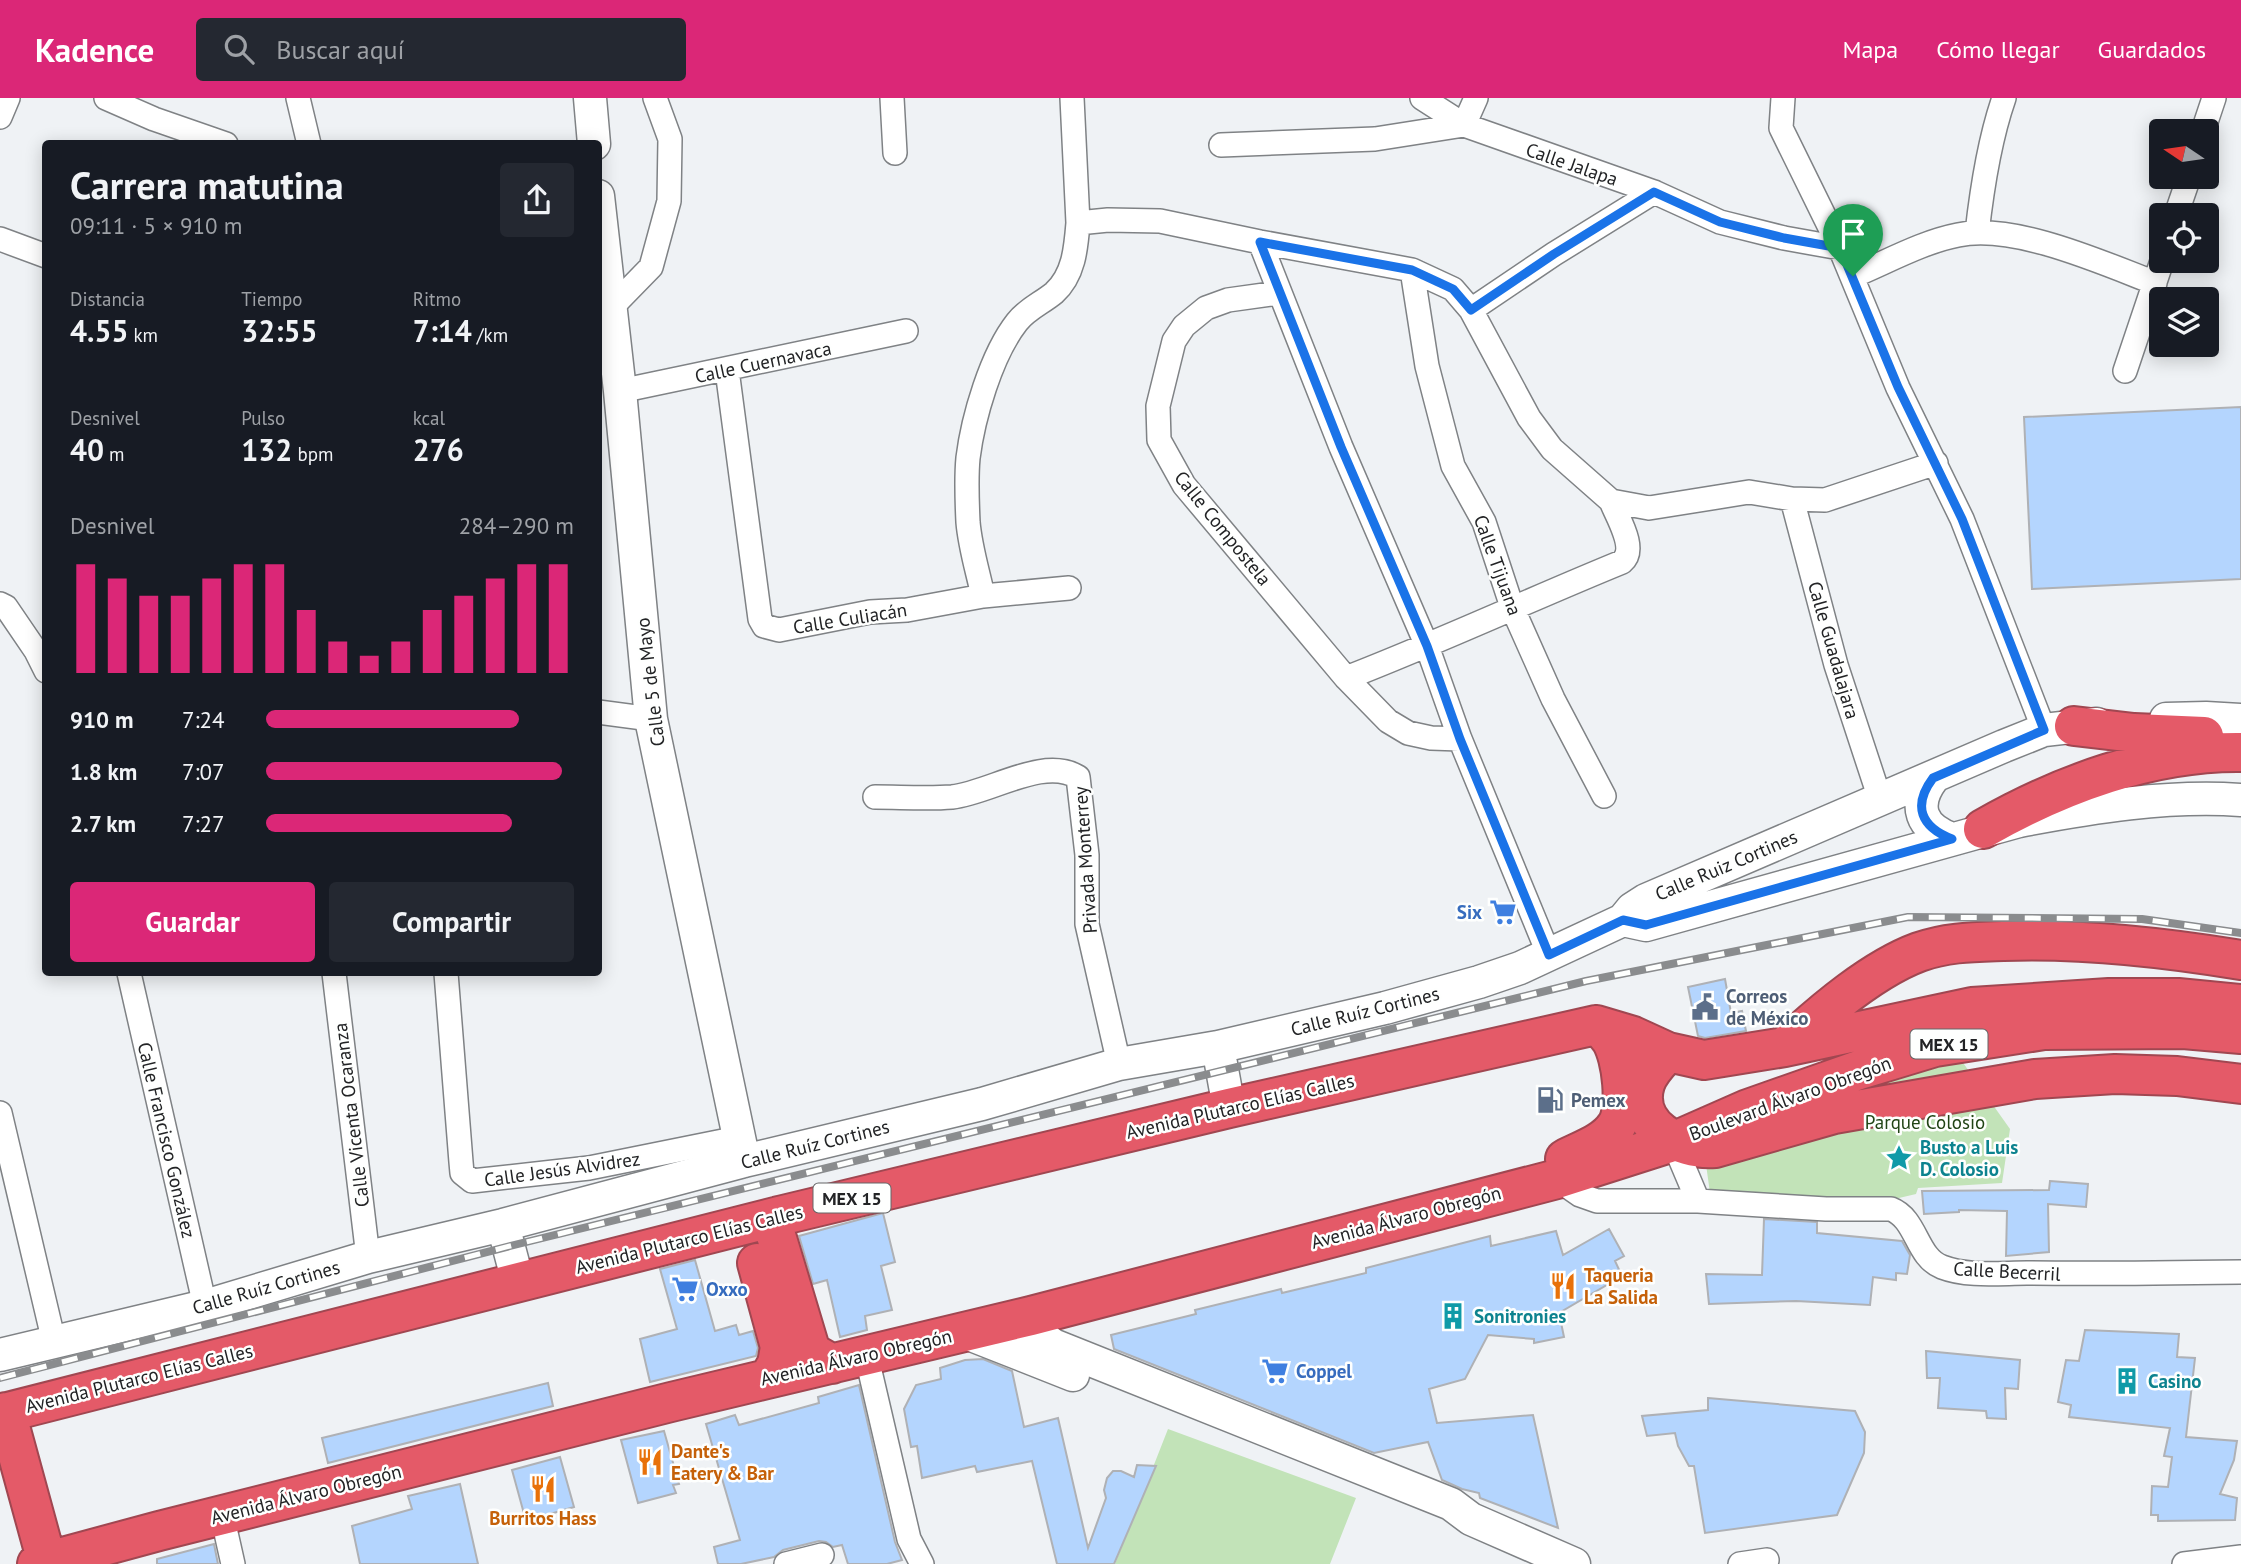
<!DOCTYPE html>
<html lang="es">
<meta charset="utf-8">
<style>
body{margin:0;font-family:"PT Sans",sans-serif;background:#242831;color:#f1f3f6;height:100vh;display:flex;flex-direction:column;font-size:26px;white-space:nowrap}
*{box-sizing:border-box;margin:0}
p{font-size:23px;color:#9ea1a6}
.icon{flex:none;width:38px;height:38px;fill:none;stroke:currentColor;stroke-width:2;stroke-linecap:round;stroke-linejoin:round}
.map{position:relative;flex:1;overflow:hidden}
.details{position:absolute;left:42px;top:42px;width:560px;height:836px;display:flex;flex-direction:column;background:#171b24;border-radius:7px;box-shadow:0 4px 18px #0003}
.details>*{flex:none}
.needle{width:46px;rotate:283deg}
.controls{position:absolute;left:2149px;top:21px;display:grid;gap:14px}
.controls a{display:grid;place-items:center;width:70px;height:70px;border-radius:7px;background:#171b24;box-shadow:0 4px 18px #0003;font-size:35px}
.pin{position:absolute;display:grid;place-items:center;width:60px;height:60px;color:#fff;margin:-72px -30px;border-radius:50% 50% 50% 0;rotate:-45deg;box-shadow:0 0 7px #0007}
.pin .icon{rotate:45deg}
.round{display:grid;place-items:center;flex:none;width:74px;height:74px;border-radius:7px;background:#242831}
.summary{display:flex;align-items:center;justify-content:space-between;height:119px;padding:0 28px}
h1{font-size:38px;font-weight:700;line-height:52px}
.figures{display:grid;grid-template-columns:repeat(3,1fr);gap:10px;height:119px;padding:7px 28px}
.figures div{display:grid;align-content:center}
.figures b{font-size:30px;font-weight:700}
.figures small{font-size:19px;font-weight:400}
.figures p{font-size:19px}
.chart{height:196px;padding:14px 28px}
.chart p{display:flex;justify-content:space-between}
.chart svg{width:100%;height:126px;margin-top:7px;stroke:#db2777;stroke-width:6}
.button{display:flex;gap:14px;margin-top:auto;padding:14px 28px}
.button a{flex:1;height:80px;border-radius:7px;background:#db2777;color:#fff;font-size:28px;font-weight:700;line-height:80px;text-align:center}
.button a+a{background:#242831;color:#f1f3f6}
ul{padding:0 28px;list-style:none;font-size:23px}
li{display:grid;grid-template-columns:112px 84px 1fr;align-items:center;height:52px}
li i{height:18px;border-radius:9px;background:#db2777}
header{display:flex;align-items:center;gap:42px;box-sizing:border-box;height:98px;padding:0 35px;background:#db2777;color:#fff}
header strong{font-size:33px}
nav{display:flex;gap:38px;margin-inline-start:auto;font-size:24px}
.search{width:490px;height:63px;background:#242831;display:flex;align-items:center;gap:18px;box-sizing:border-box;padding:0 24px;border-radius:7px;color:#9ea1a6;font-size:26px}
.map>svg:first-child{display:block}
</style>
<header>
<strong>Kadence</strong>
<div class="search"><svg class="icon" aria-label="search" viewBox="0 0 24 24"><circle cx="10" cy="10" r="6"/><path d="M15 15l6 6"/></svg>Buscar aquí</div>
<nav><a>Mapa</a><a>Cómo llegar</a><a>Guardados</a></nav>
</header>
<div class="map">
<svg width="2241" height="1466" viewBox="0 0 2241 1466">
<rect width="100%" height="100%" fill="#eff2f5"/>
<path fill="#c2e3b8" d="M1949,945L2010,1031L2002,1085L1918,1090L1916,1096L1852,1111L1710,1095L1703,1045Z
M1168,1331L1356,1400L1330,1466H1115Z"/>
<path fill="#b4d5fe" stroke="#afb1b5" stroke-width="2" d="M2241,309V481L2032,491L2024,319Z
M1725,881L1731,915L1742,913L1746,933L1705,940L1698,938L1688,889Z
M2050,1083L2088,1086L2086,1109L2048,1106L2049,1154L2006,1158L2007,1113L1959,1112V1114L1924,1116L1922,1093L2049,1092Z
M883,1115L895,1164L881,1168L892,1212L865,1218L867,1232L840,1239L827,1182L813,1186L799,1138Z
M1764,1121L1817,1124V1135L1902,1143L1910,1157L1907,1176L1896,1175V1182L1873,1179L1870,1207L1796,1203L1709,1206L1706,1176L1762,1177Z
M1609,1131L1624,1158L1615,1163L1622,1178L1559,1215L1564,1239L1534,1245V1241L1488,1237L1465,1281L1429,1291L1437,1325L1533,1317L1558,1430L1480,1400L1479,1395L1462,1391L1442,1382L1428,1344L1374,1355L1114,1251L1111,1237L1196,1216L1195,1212L1281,1191L1282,1195L1366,1175V1170L1490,1138L1491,1148L1556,1133L1563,1157Z
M695,1162L715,1233L736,1227L739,1237L753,1233L758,1250L756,1258L650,1284L640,1241L677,1231L660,1171Z
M2085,1232L2179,1236L2177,1259L2195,1260L2186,1339L2237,1343L2234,1362L2220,1396L2237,1400L2235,1422L2158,1423V1417H2151L2152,1388L2168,1389L2172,1359L2164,1358L2170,1330L2069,1319L2071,1307L2058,1304L2066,1262L2079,1263Z
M1926,1253L2020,1262L2018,1291L2005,1290L2006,1321L1987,1320L1986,1313L1938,1310L1940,1280H1927Z
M983,1261L1012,1273L1024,1329L1058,1320L1088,1450L1106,1400L1104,1392L1107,1380L1113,1373H1121L1134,1379L1137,1367L1156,1368L1114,1466H1057L1032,1363L977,1374L975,1368L922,1380L917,1348L911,1349L904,1311L916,1287L941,1281L940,1270L965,1262Z
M548,1285L553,1308L328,1365L322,1340Z
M859,1287L895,1444L902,1462L887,1466H848L842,1447L833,1449L826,1444L819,1443L783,1452L774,1459L741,1466H718L714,1449L740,1442L706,1326L735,1317L739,1327L819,1305L818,1299Z
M1708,1300L1855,1313L1865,1334L1864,1355L1837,1417L1705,1435L1694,1368H1689L1678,1348L1675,1335L1647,1338L1642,1318L1708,1312Z
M664,1333L679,1386L673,1387L676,1395L638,1405L621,1342Z
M560,1359L574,1409L526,1423L512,1372Z
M460,1386L478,1466H360L352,1428L412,1411L408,1398Z
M214,1446L218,1466H157V1461Z"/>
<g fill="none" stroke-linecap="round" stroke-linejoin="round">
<defs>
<path id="street" d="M106,0L154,21L226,46
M298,0L309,46
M892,0L895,55
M1072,0L1078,125L1108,122L1160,123L1260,144L1412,172L1453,191L1471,212L1529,320L1552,351L1611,403L1649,410L1749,394L1792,401L1825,402L1936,365
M1422,0L1464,27L1654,94L1720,124L1784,140L1840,150
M1783,0L1781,30L1840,150L1898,290L1962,421L2044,632
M0,19L8,0
M2203,33L2214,0
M1221,47L1375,41L1464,27L1476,0
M2176,117L2189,79
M1977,135C1982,90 1989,43 2004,0
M0,141L46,158
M1260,144L1341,349L1427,548L1460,641L1549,857
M1412,172L1427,268L1453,368L1484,424L1512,509L1553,601L1604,698
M1853,178C1887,164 1922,144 1958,137C2014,125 2103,165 2155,185
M1278,195L1228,202L1206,210L1184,228L1174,243L1158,308L1159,342L1184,387L1346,580L1388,623L1408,635L1431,640L1460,641
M611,210L651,169L669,103L670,41L655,0
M1471,212L1554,156L1654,94
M727,272L760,521L764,528L779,532L870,514L907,512L983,498L1069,490
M2125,273L2162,163
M620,293L906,233
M1792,401L1836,567L1880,701
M983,498C978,474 970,449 968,424C967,403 966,381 968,360C973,320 991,257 1017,224C1027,211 1042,205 1054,195C1074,177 1076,150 1078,125
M0,506L6,509L36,553L46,573
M1346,580C1439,544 1529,502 1622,464C1638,451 1617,419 1611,403
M598,614L651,621
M875,699C900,699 927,701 952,699C990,695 1043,658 1078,679L1087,757V826L1119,966
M129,875L205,1208
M334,875L368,1159
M446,875L461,1064L462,1075L472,1083L589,1070L738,1040
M0,1015L54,1244
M1673,1044L1698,1103L1826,1111H1891C1917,1121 1916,1159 1942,1169C1968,1179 2000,1175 2027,1175C2099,1176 2170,1175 2241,1174
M1557,1081L1580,1097L1597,1103H1698
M866,1256L909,1441L922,1466
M222,1417L233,1466
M786,1466L822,1457
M1740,1466L1767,1462
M2184,1466L2241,1459"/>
<path id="secondary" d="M590,0L594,46
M598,98L620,293L651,621L744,1063
M2166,621L2206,620L2241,622
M1933,680C1912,708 1921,730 1952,741
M1623,822L1646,827L2019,723C2092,709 2167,697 2241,702
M1218,949L1229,1010
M503,1127L518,1184
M1031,1218L1033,1232L1053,1247L1451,1406L1471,1421L1574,1466
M964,1234L1073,1277
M0,1257L205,1208L368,1159L503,1127L744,1063L982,1006L1119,966L1218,949L1385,910L1479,884L1520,870L1623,822L1632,811L1646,802L2004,648L2044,632L2097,626"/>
<path id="highway" d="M2074,628L2134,635L2204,638
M1983,731C2060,687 2151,653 2241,654
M1789,945C1824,913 1873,871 1919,854C1947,844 1974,844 2003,843C2083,840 2162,849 2241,862
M1668,954C1659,964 1649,973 1645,986C1632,1028 1680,1053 1715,1050L1834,1016L2035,981L2115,976L2177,978L2241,986
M1565,1061C1582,1052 1605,1045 1616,1028C1628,1011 1622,960 1611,942C1607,936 1602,931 1596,927
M779,1118L775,1126V1134L811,1254L832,1266
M757,1165L780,1249L777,1266L769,1280
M6,1314L47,1464
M0,1316L779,1118L1229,1010L1596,927L1633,938L1668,954L1704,962L1785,949L1972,909L2109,900H2178L2241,906
M37,1466L159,1433L671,1304L1031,1218L1557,1081L1673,1044L1748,1011L1859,972L1935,949L2044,932L2183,931L2241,936"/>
</defs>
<use href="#street" stroke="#7f8285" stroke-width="26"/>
<use href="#secondary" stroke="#7f8285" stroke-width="35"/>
<use href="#highway" stroke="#a04751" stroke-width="42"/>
<use href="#street" stroke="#fff" stroke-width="23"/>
<use href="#secondary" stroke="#fff" stroke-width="32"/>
<use href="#highway" stroke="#e45a68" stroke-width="38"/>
<defs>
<path id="rail" d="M0,1280L510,1148L1586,883L1908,819L2142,821L2241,835"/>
</defs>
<use href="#rail" stroke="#8a8c8e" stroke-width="8"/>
<use href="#rail" stroke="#fefffe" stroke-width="5" stroke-dasharray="16" stroke-linecap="butt"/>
</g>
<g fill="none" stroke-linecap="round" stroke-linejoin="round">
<defs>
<path id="route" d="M1654,94L1720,124L1784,140L1840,150L1898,289L1962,421L2044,632L1933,680C1912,708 1921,729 1952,741L1646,827L1623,822L1549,857L1460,641L1427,548L1341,349L1260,144L1412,172L1453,191L1471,212L1554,156Z"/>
</defs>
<use href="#route" stroke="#fff" stroke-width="14"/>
<use href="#route" stroke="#1a73e8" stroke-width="9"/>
</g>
<defs>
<symbol id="supermarket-bare" viewBox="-9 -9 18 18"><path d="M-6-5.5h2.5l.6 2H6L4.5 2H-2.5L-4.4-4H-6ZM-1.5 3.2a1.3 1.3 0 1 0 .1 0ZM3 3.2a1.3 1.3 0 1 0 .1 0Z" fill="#3f7fe0" stroke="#fefffe" stroke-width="2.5" paint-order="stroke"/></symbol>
<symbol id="civic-bare" viewBox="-9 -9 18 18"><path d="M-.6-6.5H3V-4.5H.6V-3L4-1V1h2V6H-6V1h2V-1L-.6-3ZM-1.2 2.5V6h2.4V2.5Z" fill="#5c6f8a" stroke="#fefffe" stroke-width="2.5" paint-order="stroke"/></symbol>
<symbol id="fuel-bare" viewBox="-9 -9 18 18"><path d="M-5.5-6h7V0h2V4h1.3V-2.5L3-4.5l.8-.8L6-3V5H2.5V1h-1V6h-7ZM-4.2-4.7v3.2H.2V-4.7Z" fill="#5c6f8a" stroke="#fefffe" stroke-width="2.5" paint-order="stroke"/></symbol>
<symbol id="sight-bare" viewBox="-9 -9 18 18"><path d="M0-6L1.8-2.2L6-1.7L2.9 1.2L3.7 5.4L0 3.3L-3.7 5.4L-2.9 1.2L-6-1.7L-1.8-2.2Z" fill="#0f9aa8" stroke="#fefffe" stroke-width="2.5" paint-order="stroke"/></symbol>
<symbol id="restaurant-bare" viewBox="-9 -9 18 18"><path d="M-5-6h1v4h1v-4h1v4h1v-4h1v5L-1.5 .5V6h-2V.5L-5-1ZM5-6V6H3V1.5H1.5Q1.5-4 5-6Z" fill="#e8710a" stroke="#fefffe" stroke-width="2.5" paint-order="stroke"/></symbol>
<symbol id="building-bare" viewBox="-9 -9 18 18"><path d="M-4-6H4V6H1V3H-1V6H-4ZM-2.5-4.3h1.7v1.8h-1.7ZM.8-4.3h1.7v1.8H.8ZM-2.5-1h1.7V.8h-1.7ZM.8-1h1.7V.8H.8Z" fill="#0f9aa8" stroke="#fefffe" stroke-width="2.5" paint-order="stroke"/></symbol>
</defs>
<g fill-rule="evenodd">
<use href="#supermarket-bare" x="1484" y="795" width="38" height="38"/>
<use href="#civic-bare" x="1686" y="890" width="38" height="38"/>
<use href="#fuel-bare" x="1531" y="983" width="38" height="38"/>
<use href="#sight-bare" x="1880" y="1041" width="38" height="38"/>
<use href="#restaurant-bare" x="1544" y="1169" width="38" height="38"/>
<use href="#supermarket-bare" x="666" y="1172" width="38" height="38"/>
<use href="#building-bare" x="1434" y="1199" width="38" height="38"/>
<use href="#supermarket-bare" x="1256" y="1254" width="38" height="38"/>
<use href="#building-bare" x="2108" y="1264" width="38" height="38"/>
<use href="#restaurant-bare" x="631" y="1345" width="38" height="38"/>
<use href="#restaurant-bare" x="524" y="1372" width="38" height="38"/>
</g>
<g text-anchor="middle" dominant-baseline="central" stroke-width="5" stroke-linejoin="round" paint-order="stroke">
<g fill="#fefffe" stroke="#646566" stroke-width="2">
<rect x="1910.5" y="931.5" width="77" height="29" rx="5"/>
<rect x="813.5" y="1085.5" width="77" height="29" rx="5"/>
</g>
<g font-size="18" font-weight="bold" fill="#222325">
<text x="1949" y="946">MEX 15</text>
<text x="852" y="1100">MEX 15</text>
</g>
<g font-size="19" fill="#222325" stroke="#fefffe">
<text transform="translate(1572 66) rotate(19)">Calle Jalapa</text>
<text transform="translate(763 264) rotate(-12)">Calle Cuernavaca</text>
<text transform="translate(1223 430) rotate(51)">Calle Compostela</text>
<text transform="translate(1498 467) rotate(70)">Calle Tijuana</text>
<text transform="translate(850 520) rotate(-9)">Calle Culiacán</text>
<text transform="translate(1834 552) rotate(74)">Calle Guadalajara</text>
<text transform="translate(650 584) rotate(-97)">Calle 5 de Mayo</text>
<text transform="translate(1085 762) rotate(-94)">Privada Monterrey</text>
<text transform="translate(1726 767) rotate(-23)">Calle Ruiz Cortines</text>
<text transform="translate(1365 913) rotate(-14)">Calle Ruíz Cortines</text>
<text transform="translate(1790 1000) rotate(-20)">Boulevard Álvaro Obregón</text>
<text transform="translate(1240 1008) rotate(-13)">Avenida Plutarco Elías Calles</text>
<text transform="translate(351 1017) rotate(-97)">Calle Vicenta Ocaranza</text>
<text transform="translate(167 1042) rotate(77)">Calle Francisco González</text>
<text transform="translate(815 1046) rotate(-14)">Calle Ruíz Cortines</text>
<text transform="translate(562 1071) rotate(-8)">Calle Jesús Alvidrez</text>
<text transform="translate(1406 1119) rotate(-15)">Avenida Álvaro Obregón</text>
<text transform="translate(689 1141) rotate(-14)">Avenida Plutarco Elías Calles</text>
<text transform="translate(2007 1173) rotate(3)">Calle Becerril</text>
<text transform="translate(266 1189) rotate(-16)">Calle Ruíz Cortines</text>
<text transform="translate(856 1259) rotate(-13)">Avenida Álvaro Obregón</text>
<text transform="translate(139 1280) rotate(-14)">Avenida Plutarco Elías Calles</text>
<text transform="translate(306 1396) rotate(-14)">Avenida Álvaro Obregón</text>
</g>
<g font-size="19" font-weight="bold" fill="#366cbe" stroke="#fefffe" text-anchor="start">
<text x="1482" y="814" text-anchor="end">Six</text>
<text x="706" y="1191">Oxxo</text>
<text x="1296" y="1273">Coppel</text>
</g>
<g font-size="19" font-weight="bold" fill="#4e5e75" stroke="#fefffe" text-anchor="start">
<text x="1726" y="898">Correos<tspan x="1726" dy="22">de México</tspan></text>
<text x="1571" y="1002">Pemex</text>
</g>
<g font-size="19" fill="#214415" stroke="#fefffe">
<text x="1925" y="1024">Parque Colosio</text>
</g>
<g font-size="19" font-weight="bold" fill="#0d838f" stroke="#fefffe" text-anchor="start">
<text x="1920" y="1049">Busto a Luis<tspan x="1920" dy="22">D. Colosio</tspan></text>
<text x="1474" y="1218">Sonitronies</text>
<text x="2148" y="1283">Casino</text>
</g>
<g font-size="19" font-weight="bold" fill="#c56008" stroke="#fefffe" text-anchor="start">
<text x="1584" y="1177">Taqueria<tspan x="1584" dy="22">La Salida</tspan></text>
<text x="671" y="1353">Dante's<tspan x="671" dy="22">Eatery &amp; Bar</tspan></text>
<text x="543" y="1420" text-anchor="middle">Burritos Hass</text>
</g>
</g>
</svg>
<div class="controls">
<a><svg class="needle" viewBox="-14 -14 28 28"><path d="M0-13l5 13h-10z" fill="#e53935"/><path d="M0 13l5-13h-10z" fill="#9ea1a6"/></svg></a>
<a><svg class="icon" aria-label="locate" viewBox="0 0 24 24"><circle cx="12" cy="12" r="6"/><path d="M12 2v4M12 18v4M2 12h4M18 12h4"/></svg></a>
<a><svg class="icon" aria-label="layers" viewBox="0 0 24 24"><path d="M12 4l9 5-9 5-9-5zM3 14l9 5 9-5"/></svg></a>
</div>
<div class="pin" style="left:1853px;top:178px;background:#1e9e55"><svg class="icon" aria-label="arrive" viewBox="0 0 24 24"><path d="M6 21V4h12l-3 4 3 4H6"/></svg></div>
<section class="details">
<div class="summary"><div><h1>Carrera matutina</h1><p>09:11 · 5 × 910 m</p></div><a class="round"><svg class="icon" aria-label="share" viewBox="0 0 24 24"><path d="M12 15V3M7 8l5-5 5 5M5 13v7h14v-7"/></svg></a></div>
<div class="figures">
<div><p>Distancia</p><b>4.55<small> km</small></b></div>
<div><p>Tiempo</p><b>32:55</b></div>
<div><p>Ritmo</p><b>7:14<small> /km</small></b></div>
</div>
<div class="figures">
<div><p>Desnivel</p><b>40<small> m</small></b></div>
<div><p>Pulso</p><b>132<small> bpm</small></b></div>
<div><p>kcal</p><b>276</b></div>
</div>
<div class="chart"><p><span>Desnivel</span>284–290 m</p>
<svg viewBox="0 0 160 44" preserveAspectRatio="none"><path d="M5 44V6M15 44V11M25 44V17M35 44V17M45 44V11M55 44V6M65 44V6M75 44V22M85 44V33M95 44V38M105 44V33M115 44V22M125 44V17M135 44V11M145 44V6M155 44V6"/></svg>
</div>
<ul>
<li><b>910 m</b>7:24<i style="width:82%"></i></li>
<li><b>1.8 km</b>7:07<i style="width:96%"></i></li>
<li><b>2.7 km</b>7:27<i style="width:80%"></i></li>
</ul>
<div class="button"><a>Guardar</a><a>Compartir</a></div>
</section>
</div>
